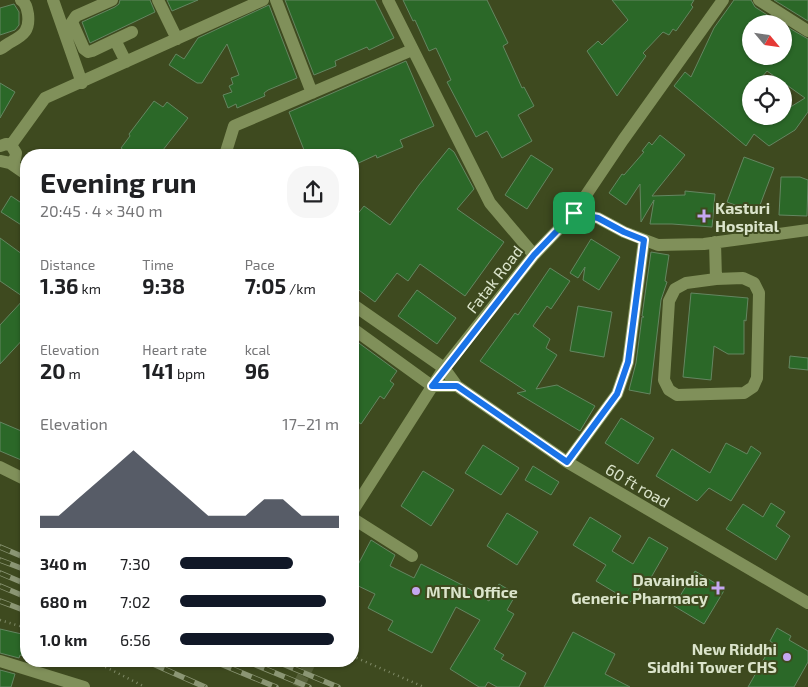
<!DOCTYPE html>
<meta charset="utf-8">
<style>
body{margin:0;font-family:"Exo 2",sans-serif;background:#f6f6f6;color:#202124;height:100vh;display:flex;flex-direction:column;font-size:19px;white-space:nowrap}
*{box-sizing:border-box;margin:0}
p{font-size:16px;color:#757577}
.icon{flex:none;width:28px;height:28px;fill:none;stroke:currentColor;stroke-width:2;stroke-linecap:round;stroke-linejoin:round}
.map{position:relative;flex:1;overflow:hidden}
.panel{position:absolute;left:20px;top:149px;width:339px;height:518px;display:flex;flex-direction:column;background:#fff;border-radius:20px;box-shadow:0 1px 4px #0004}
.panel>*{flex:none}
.needle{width:32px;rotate:119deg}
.fabs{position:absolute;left:742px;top:15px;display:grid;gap:10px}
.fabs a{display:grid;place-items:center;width:50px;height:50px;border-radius:50%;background:#fff;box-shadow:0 1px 4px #0004;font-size:25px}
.pin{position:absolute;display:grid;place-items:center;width:42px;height:42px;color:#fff;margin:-21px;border-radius:10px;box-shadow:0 2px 8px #0006}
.round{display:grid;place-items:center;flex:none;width:52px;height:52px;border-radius:20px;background:#f6f6f6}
.headline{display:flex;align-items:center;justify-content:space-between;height:85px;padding:0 20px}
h1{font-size:28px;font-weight:700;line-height:38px}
.stats{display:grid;grid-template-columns:repeat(3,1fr);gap:8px;height:85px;padding:5px 20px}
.stats div{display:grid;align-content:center}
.stats b{font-size:21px;font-weight:700}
.stats small{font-size:14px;font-weight:400}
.stats p{font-size:14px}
.chart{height:140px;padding:10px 20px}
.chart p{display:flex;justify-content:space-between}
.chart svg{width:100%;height:90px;margin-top:5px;fill:#111827;opacity:.7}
ul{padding:0 20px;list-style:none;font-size:16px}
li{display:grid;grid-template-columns:80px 60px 1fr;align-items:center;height:38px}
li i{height:12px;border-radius:6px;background:#111827}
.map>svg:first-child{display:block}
</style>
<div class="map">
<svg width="808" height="687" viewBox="0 0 808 687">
<rect width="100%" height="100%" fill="#3e4a1f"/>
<path fill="#2b6828" stroke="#648661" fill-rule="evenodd" d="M120,0H150L155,12L90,43L82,22L115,7L119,4Z
M167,0H198L172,11Z
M285,0H375L394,38L369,50L367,47L335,61L336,66L314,75Z
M403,0H487L508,43L503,46L522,88L524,87L534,106L518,115L532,141L502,158L487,131L476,137L447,82L451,80L436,48L429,51L415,20L413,21Z
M612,0H694L691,5L693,7L676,31L673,29L669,35L663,32L643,53L646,56L617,96L587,51L598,41L602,45L628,20Z
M734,0H751L755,7L781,24H751V56H784V25L808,39V112L795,130L769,146L754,134L746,146L674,86L685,72L691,77L714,28ZM767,71L805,98L784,111V116H751V84H756Z
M774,0H808V21Z
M14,4L19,12V25L15,30L0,35V8Z
M269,5L297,78L268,90L264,93L265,96L237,108L236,104L228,108L223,95L232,92L229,86L233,84L231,78L239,75L227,44L202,83H197L169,65L176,54L184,59L198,38Z
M406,61L434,126L400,140L403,147L377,158L376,155L352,166V155H306L289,112Z
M0,83L15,92L0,118Z
M154,101L163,107L167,102L188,118L159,155H130L121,148L130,136L129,134Z
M660,135L685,155L652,196L685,195V191L715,194L712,227L672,224H650L654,200L641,222L640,184L626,205L609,193L622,174L624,175L644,152L642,151L649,142L652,145Z
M449,148L454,152L474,189L457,209L504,242L465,296L420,264L408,281L397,273L375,302L352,285V221L364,206L390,225L419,185Z
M531,155L553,169L527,209L505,195Z
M744,157L774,168L757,213L727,202Z
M781,177H800L808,180L807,216L779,215Z
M11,196L26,206V228L1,212Z
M0,238L26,257V336L0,364V325L25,298L0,281Z
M591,239L620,257L599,290L583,280L585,267L578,278L570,273Z
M651,252L669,255L665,281L667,282L661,300L650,394L629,390L636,363L642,317H644L642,316Z
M550,268L570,281L551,309L547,306L533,326L550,339L546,348L557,355L536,389L557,385L595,406L580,431L517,393L526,391L480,361L515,313L518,315Z
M417,290L456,318L437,344L398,316Z
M691,293L748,298L746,321L744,320V354H728L714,346L711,380L683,377Z
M578,306L612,312L604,357L570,351Z
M352,338L397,371L390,381L394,384L384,399L380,396L361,424L352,418Z
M790,356L808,358V370L789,368Z
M621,418L654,438L638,464L605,443Z
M0,422L26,433V462L0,451Z
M726,443L747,454L751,446L761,453L731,501L709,488L697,501L656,476L672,449L710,473Z
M483,445L519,468L501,495L465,473Z
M533,466L559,482L551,495L525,480Z
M423,471L454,490L431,526L401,506Z
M771,503L785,512L776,526L790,536L776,560L726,529L743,504L763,517Z
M507,513L538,532L517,565L487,546Z
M590,517L621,536L612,551L633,564L649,537L668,548L649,581L645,579L631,602L596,581L606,565L573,545Z
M371,540L395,555L390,566L414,578L421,564L466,587L489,601L499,584L516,594L507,610L514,614L494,649L504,655L501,659L526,673L519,687H497L488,682L485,687H479L450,669L480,620L456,607L432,653L388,630L393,621L368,608L375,594L352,583V576Z
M695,571L725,589L704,624L674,606Z
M777,628L791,636L789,640L808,651V662L794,687H748L773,643L770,641Z
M0,629L26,635V657L20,655L19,658L0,653Z
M573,632L615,654L605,674L630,687H544Z
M0,670L15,674L11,687H0Z"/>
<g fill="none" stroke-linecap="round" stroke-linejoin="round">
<path stroke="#566139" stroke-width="12" stroke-dasharray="12 6" stroke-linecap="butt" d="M298,687L311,660"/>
<path stroke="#7f8a66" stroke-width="2.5" stroke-dasharray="1 4" stroke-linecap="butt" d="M0,620L26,628
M352,656L424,687
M92,660L145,687"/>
<path stroke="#80905a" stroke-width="12" d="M53,0L82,83
M112,0L76,16L72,22L84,49L88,52L92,51L115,40L126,62
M158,0L177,39
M276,0L312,93
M388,0L490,203L534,255
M759,0L808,31
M115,40L132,32
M0,49C4,47 7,44 11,42C24,35 30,30 28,14C27,8 26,3 21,0
M11,145L45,98L263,0
M0,146L6,144L11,145L16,153L15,159L10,163L0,161
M225,155L234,126L412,50
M10,163L26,174
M574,213L598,218L624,232L658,245L704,244L808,230
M715,242L716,279L743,278L754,283L759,293L757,378L753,387L744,393L677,395L669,390L664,380L669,301L675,289L686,283L716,279
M352,304L444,368L457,386L567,462L808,603
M352,328L432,386H457
M567,462L617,394L628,362L644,240
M0,467L26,480
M352,512L444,368L534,255L574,213L623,140L723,0
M352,518L412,556
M0,661L84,687"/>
<defs>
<path id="rail" d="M0,547L26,558
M0,560L26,570
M0,573L26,584
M0,586L26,597
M0,601L26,611
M144,660L205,687
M211,660L276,687
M244,660L309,687
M273,660L338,687"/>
</defs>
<use href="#rail" stroke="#8b9674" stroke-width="5.5"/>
<use href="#rail" stroke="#3e4a1f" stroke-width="4" stroke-dasharray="11" stroke-linecap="butt"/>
</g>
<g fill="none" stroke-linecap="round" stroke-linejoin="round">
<defs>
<path id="route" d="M574,213L598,218L624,232L644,240L628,362L617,394L567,462L457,386H432L534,255Z"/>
</defs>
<use href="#route" stroke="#fff" stroke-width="10"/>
<use href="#route" stroke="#1a73e8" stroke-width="6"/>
</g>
<g fill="#c5a7f1" stroke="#3e4a1f" stroke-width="2">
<path d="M701.5 208.5h5v5h5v5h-5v5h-5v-5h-5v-5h5z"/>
<path d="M715.5 580.5h5v5h5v5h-5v5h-5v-5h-5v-5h5z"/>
<circle cx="416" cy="591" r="5"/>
<circle cx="787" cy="657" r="5"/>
</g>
<g text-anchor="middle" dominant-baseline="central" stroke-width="4" stroke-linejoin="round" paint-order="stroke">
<g font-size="16" font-weight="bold" fill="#dbe4cb" stroke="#3e4a1f" text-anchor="start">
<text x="715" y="207">Kasturi<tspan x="715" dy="18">Hospital</tspan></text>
<text x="708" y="579" text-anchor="end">Davaindia<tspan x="708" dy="18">Generic Pharmacy</tspan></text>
<text x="426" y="591">MTNL Office</text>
<text x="777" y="648" text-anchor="end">New Riddhi<tspan x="777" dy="18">Siddhi Tower CHS</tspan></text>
</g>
<g font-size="16" fill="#dbe4cb" stroke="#3e4a1f">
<text transform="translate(494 279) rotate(-52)">Fatak Road</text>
<text transform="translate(638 485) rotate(30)">60 ft road</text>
</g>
</g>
</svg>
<div class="fabs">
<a><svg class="needle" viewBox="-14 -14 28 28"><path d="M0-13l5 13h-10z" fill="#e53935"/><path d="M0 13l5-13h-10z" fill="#757577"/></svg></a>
<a><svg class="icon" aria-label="locate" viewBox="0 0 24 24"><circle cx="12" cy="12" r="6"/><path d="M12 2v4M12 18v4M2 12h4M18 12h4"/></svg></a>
</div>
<div class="pin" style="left:574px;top:213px;background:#1e9e55"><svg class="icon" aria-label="arrive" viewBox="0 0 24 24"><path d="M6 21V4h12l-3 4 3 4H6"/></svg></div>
<section class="panel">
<div class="headline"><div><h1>Evening run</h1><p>20:45 · 4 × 340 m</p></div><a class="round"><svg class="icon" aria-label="share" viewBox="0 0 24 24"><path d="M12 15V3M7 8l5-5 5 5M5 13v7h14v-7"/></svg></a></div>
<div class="stats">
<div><p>Distance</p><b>1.36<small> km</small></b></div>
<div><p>Time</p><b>9:38</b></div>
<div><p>Pace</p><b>7:05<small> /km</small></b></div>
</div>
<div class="stats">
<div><p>Elevation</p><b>20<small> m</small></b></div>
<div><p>Heart rate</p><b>141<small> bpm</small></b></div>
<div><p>kcal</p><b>96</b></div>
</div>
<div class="chart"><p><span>Elevation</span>17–21 m</p>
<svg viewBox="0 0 160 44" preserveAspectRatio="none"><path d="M0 44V38L10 38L20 30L30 22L40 14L50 6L60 14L70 22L80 30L90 38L100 38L110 38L120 30L130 30L140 38L150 38L160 38V44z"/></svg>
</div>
<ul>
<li><b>340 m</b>7:30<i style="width:71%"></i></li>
<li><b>680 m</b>7:02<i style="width:92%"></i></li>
<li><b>1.0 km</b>6:56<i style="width:97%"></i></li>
</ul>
</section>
</div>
